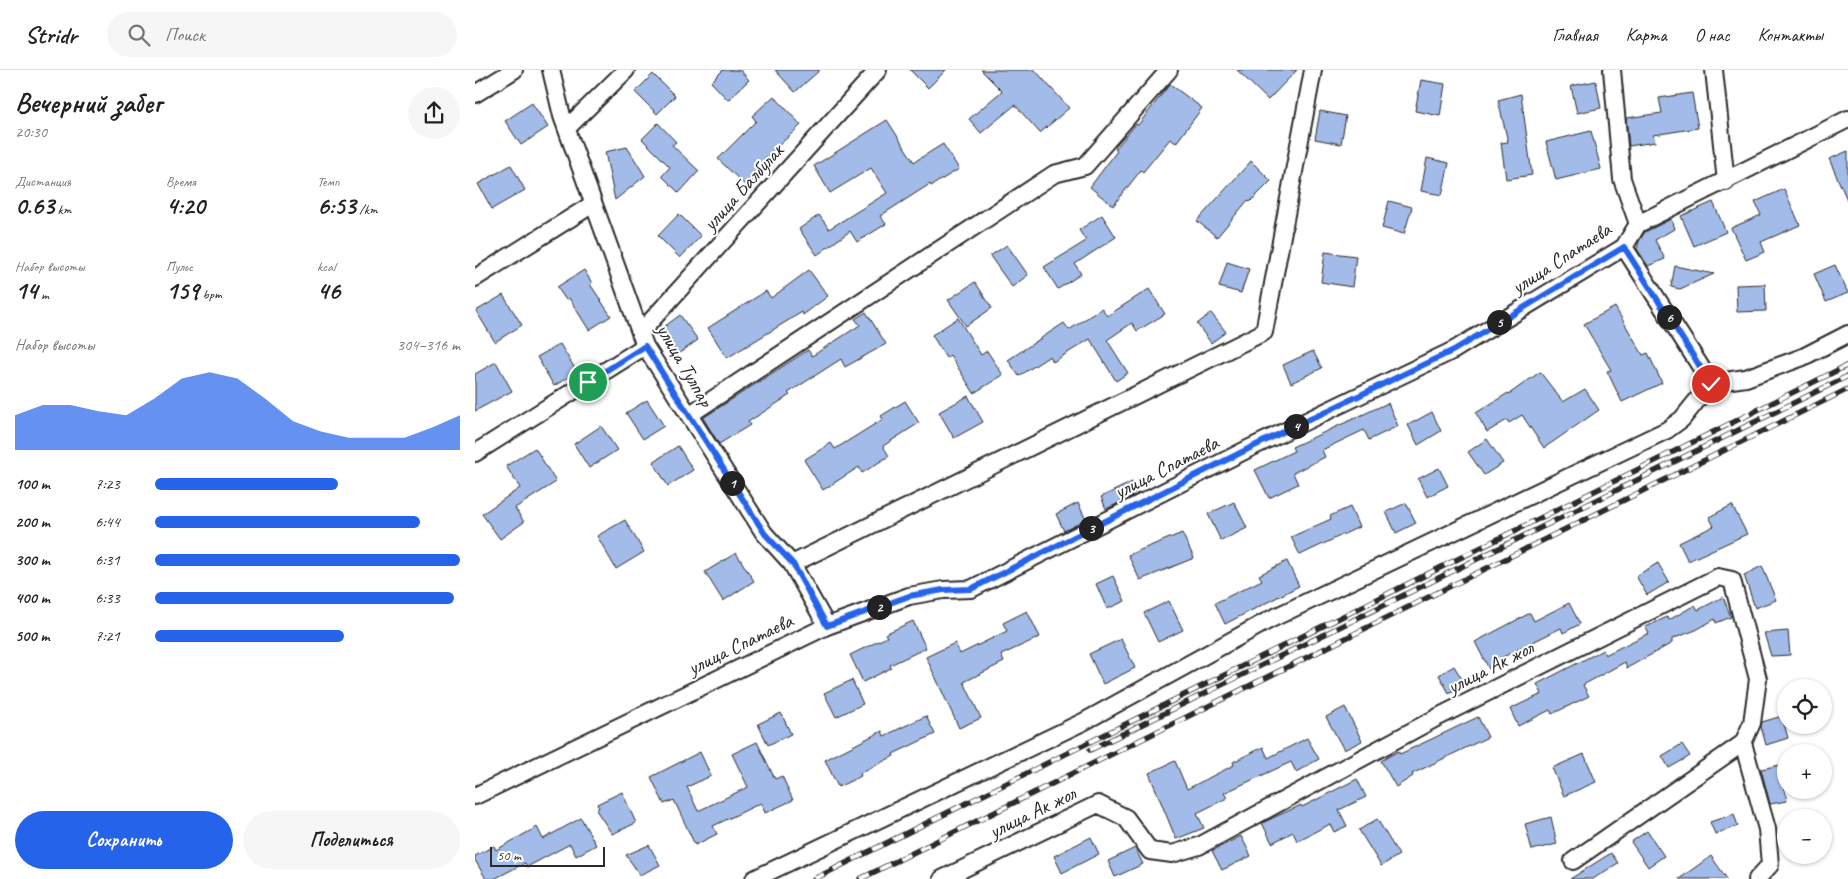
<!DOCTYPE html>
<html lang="ru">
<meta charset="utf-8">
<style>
body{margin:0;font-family:Caveat,sans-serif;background:#f6f6f6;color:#222;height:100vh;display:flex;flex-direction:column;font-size:19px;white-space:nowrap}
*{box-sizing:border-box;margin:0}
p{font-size:16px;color:#767676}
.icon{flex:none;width:28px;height:28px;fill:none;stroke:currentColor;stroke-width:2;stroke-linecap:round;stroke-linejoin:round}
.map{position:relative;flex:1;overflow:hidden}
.drawer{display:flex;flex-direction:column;background:#fff;width:475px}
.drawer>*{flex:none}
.fabs{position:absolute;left:1302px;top:609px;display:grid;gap:10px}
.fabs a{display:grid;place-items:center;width:55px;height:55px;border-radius:50%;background:#fff;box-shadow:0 1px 4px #0004;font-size:25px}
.scale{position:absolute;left:15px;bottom:12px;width:115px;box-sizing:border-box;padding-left:5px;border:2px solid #2b2b2b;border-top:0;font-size:14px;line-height:18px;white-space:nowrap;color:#2b2b2b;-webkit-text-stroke:4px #fff;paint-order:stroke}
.pin{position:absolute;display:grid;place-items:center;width:42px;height:42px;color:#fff;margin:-21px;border:2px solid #fff;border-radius:50%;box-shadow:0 1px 5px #0007}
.km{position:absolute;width:25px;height:25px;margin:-12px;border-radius:50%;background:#222;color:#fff;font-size:14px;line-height:25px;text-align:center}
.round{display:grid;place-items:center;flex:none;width:52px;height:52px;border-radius:26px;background:#f6f6f6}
.headline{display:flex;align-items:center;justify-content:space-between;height:85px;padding:0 15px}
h1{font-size:28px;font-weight:600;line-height:38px}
.metrics{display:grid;grid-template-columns:repeat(3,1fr);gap:8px;height:85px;padding:5px 15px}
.metrics div{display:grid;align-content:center}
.metrics b{font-size:25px;font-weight:600}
.metrics small{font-size:14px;font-weight:400}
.metrics p{font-size:14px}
.chart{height:140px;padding:10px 15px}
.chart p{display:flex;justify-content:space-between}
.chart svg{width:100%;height:90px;margin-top:5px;fill:#2563eb;opacity:.7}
.primary-button{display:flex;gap:10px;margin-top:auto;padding:10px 15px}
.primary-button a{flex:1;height:58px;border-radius:30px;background:#2563eb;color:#fff;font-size:20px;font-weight:600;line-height:58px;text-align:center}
.primary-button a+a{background:#f6f6f6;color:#222}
ul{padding:0 15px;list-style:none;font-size:16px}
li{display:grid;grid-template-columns:80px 60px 1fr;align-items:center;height:38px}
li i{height:12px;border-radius:6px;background:#2563eb}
header{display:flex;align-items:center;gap:30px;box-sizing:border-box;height:70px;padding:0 25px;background:#fff;border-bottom:1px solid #e0e0e0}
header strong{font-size:24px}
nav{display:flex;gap:28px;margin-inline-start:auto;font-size:18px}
.search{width:350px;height:45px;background:#f6f6f6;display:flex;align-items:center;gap:12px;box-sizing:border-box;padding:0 18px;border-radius:28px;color:#767676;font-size:19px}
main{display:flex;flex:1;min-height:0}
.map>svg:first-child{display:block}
</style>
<header>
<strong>Stridr</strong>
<div class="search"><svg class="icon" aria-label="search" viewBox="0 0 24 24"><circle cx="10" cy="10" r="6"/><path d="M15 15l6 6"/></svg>Поиск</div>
<nav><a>Главная</a><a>Карта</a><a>О нас</a><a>Контакты</a></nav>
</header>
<main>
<section class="drawer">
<div class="headline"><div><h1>Вечерний забег</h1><p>20:30</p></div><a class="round"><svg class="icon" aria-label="share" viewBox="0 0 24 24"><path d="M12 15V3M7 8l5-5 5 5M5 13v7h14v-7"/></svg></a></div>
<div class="metrics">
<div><p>Дистанция</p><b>0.63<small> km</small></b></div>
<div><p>Время</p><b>4:20</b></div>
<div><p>Темп</p><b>6:53<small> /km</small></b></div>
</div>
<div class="metrics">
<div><p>Набор высоты</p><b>14<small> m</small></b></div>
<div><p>Пульс</p><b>159<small> bpm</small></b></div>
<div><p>kcal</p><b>46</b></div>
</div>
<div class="chart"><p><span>Набор высоты</span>304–316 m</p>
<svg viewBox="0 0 160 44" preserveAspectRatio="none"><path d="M0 44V27L10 22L20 22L30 25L40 27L50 19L60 9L70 6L80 9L90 19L100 30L110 35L120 38L130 38L140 38L150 33L160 27V44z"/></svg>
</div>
<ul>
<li><b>100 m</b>7:23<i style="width:60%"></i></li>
<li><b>200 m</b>6:44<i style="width:87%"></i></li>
<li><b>300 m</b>6:31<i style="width:100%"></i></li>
<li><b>400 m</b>6:33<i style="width:98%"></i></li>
<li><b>500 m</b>7:21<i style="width:62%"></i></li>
</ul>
<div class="primary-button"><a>Сохранить</a><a>Поделиться</a></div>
</section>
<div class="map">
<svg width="1373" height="809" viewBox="0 0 1373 809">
<rect width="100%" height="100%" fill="#fff"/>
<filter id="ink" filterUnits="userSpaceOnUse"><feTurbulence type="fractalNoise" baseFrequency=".02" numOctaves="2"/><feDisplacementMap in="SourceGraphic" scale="10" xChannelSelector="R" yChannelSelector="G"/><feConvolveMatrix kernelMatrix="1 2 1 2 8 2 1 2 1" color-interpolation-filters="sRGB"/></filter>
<g filter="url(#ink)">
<path fill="#a2bbe8" stroke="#2b2b2b" d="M248,0H265L274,10L253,30L236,12Z
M300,0H345L320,22Z
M435,0H471L453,18Z
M506,0H560L594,38L565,63L540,35L506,63L494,49L527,21Z
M762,0H822L793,30Z
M178,4L200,26L182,44L160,22Z
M946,10L970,14L965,46L940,41Z
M1121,11L1126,38L1102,43L1096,16Z
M695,14L727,38L701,73L695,69L668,102L666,100L638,136L615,117L642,81L640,79L661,54L663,55Z
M1217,23L1223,58L1178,65L1180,72L1154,76L1151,48L1187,43L1184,28Z
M1046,24L1057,105L1031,109L1026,73L1033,72L1023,30Z
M299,26L326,55L289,89L294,94L272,117L243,89L281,51L277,46Z
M57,33L73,57L46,75L30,51Z
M845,41L871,46L866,74L840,69Z
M412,50L439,92L468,74L484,99L456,116L455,114L405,146L411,154L382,172L375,161L342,185L324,159L344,145L354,159L412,123L396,98L355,123L339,96Z
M183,53L201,72L197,75L224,101L204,123L187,106L195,97L167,69Z
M1116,61L1126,99L1081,110L1071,72Z
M152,77L170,106L140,130L130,82Z
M1373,81V132L1354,89Z
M952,88L974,93L967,125L946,121Z
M776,91L796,111L775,132L773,130L742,167L722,151Z
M36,95L50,120L17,139L3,114Z
M1309,119L1325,155L1286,172L1290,182L1271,190L1256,158L1286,145L1280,132Z
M914,131L937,137L929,164L907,158Z
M1238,132L1251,162L1219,176L1206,146Z
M204,144L226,166L205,188L183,166Z
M627,145L641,167L600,194L606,204L583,219L569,197L611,171L604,160Z
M1196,149L1199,159L1180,170L1190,189L1173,196L1162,179L1164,171L1170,162Z
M532,175L553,205L537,217L515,186Z
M850,182L881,186L877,217L846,212Z
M752,192L774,199L766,223L744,217Z
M1360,195L1373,223L1351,232L1339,204Z
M1200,196L1239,204L1205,219L1196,217Z
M109,200L117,213L115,214L136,246L114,260L94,228L91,230L82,217Z
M334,200L353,226L328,245L327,242L252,288L233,258L291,221L296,228Z
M500,212L517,238L491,256L473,230Z
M1290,214L1291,241L1262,242L1261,215Z
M674,219L690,244L662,261L657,253L632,270L653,303L641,311L615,269L578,292L575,286L544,306L533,290L589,253L594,260L627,238L632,246Z
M28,225L47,255L20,272L1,241Z
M1140,237L1168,285L1173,283L1187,313L1147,332L1132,301L1136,300L1109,254Z
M391,242L411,274L370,297L366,289L313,323L315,325L273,352L275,355L244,374L228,348L333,280L337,286L385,255L380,249Z
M736,243L751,262L736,273L722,254Z
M205,245L223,270L203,284L185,260Z
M483,248L506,285L512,281L528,305L499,323L475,285L471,288L457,265Z
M85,274L102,302L79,316L62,287Z
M838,281L847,298L816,313L808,295Z
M21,292L37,321L0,341V304Z
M1065,302L1088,332L1110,319L1124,340L1069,378L1047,345L1034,353L1032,350L1012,362L1001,343L1033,323L1034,324Z
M493,326L508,352L479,368L464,342Z
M172,330L189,356L168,369L151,343Z
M430,331L444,353L408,376L414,386L387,403L384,397L348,420L329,390L356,373L360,379L408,349L406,346Z
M913,333L923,356L894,370L889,360L847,380L850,387L818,403L823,414L794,428L780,400L819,381L817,377Z
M957,342L966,361L943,375L933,355Z
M126,356L142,380L114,398L99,374Z
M1012,369L1028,393L1009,405L993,382Z
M203,376L218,400L193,416L178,392Z
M60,378L81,412L40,438L49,452L25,469L7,444L45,418L31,396Z
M964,398L973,416L952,427L943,409Z
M657,412L663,424L631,439L626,427Z
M759,432L772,458L746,471L733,444Z
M603,433L611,450L589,461L581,444Z
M931,433L941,453L921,463L911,442Z
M1257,435L1272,464L1213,491L1204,473L1239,456L1234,447Z
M875,437L884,457L825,485L816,467L856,449L855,446Z
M150,450L169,482L141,499L122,466Z
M707,463L719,488L665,510L653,485Z
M261,483L279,511L248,531L230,502Z
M812,491L824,516L750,554L740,533L787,510L784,505Z
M1183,493L1194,512L1172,525L1161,506Z
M1287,496L1301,530L1280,538L1269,505Z
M638,506L650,531L632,539L621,514Z
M1248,527L1256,547L1241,553L1240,549L1221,560L1197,569V573L1152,598L1150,592L1108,615L1114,626L1077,644L1075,640L1043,656L1035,639L1067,624L1062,614L1128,580L1130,585L1174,563L1171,557L1192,547L1194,550L1220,535L1223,540Z
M694,531L708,560L683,572L669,543Z
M1094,533L1105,554L1088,563L1086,558L1028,587L1030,591L1014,599L1000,572L1055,543L1059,551Z
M552,541L565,567L526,585L529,592L489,612L506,648L484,658L451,587L480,573L485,584L532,561L528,553Z
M438,551L451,578L415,595L416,598L388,612L375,585L412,567L410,564Z
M1313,561L1315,585L1296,586L1289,563Z
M646,569L660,598L628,614L614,584Z
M979,596L990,614L974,623L964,605Z
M377,610L388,634L361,647L349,623Z
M870,637L887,671L869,680L851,647Z
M306,643L316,664L293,675L283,654Z
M451,646L460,664L418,684L419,686L385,703L386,706L363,717L350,690L407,661L409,666Z
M1307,646L1313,668L1291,675L1286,657L1287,652Z
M1003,647L1013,667L937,704L938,706L921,717L906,691L923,681L925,684Z
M832,668L844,689L821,702L816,692L749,723L752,728L722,743L729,758L701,769L674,703L700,691L712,719L759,695L758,692L788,677L793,688Z
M282,672L300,709L307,706L318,730L290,743L286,733L238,756L242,764L220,775L199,730L189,734L176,707L225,682L236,706L212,717L223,741L273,717L257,684Z
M1207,674L1215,686L1194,698L1187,686Z
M1109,684L1121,712L1089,726L1077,698Z
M1305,695L1312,731L1295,734L1286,699Z
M882,709L891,727L864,740L872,756L859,762L855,754L822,771L818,762L797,773L787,753L826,735L827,737Z
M147,722L161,753L137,764L121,740L124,738L122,734Z
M1259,744L1263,756L1240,764L1235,752Z
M1076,747L1082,774L1057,780L1050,754Z
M106,748L121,775L101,786L95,774L52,797L50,793L19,809H11L0,790V786L19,776L21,780L62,757L68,769Z
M902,749L924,785L906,796L884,760Z
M1172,761L1189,786L1173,797L1156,772Z
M766,766L776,786L747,800L737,781Z
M616,767L624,784L587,803L579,786Z
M174,775L185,795L165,805L151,785Z
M660,778L668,794L640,807L633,791Z
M1136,783L1143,793L1118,809H1095Z
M1236,786L1252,809H1204Z"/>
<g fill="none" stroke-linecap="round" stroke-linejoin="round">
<defs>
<path id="minor" d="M76,0L87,46L170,276L289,463L317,494L352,556
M1137,0L1147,109L1163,154
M1239,0L1251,112
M0,24L39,0
M92,58L151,0
M1149,177L1236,313
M0,208L118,134
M165,263L403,0
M214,345L579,104L610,96L694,0
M0,383L170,276
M317,494L789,262L838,0
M1268,673L1292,759L1295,795L1282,809
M0,726L352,556L434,526L468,520L496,519L775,378L979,280L1149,177L1163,154L1373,49
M279,809L610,651L794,550L1192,360L1207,349L1236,313L1271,308L1328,287L1373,264
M467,809L623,734L651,748L675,781L697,784L724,776L963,647L1243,507L1257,510L1283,609L1277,653L1268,673L1098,791"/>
</defs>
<use href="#minor" stroke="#2b2b2b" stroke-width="20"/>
<use href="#minor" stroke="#fff" stroke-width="16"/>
<defs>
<path id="rail" d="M615,680L1373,306
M339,809L1373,295
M385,809L1373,319"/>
</defs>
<use href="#rail" stroke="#2b2b2b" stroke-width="5.5"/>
<use href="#rail" stroke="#fff" stroke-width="4" stroke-dasharray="11" stroke-linecap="butt"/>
</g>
</g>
<g fill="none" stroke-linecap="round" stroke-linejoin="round" filter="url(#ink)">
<defs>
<path id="route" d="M113,312L170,276L290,464L318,494L352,556L434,526L468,520L496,519L775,378L979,280L1149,177L1236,314"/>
</defs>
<use href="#route" stroke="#fff" stroke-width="10"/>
<use href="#route" stroke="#2563eb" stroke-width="6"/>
</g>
<g text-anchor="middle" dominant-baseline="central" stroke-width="4" stroke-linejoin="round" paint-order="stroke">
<g font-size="21" fill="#2b2b2b" stroke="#fff">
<text transform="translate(268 117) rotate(-48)">улица Балбулак</text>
<text transform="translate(1086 188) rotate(-33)">улица Спатаева</text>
<text transform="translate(210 295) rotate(60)">улица Тулпар</text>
<text transform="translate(691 397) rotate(-27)">улица Спатаева</text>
<text transform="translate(265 574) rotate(-26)">улица Спатаева</text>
<text transform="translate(1015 597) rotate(-27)">улица Ак жол</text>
<text transform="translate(557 742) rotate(-26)">улица Ак жол</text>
</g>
</g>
</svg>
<div class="fabs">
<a><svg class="icon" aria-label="locate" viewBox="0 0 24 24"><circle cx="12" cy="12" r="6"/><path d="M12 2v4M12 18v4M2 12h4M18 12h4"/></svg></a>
<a>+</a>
<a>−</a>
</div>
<div class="scale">50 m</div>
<div class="pin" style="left:113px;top:312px;background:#1e9e55"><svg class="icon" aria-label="arrive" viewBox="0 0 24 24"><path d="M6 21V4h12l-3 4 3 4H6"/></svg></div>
<div class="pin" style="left:1236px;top:314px;background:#d93025"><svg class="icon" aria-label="check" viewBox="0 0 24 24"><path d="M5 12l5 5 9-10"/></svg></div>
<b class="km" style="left:257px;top:413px">1</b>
<b class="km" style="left:404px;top:537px">2</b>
<b class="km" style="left:616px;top:458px">3</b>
<b class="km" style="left:821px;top:356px">4</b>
<b class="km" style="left:1024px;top:252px">5</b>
<b class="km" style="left:1194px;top:247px">6</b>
</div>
</main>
